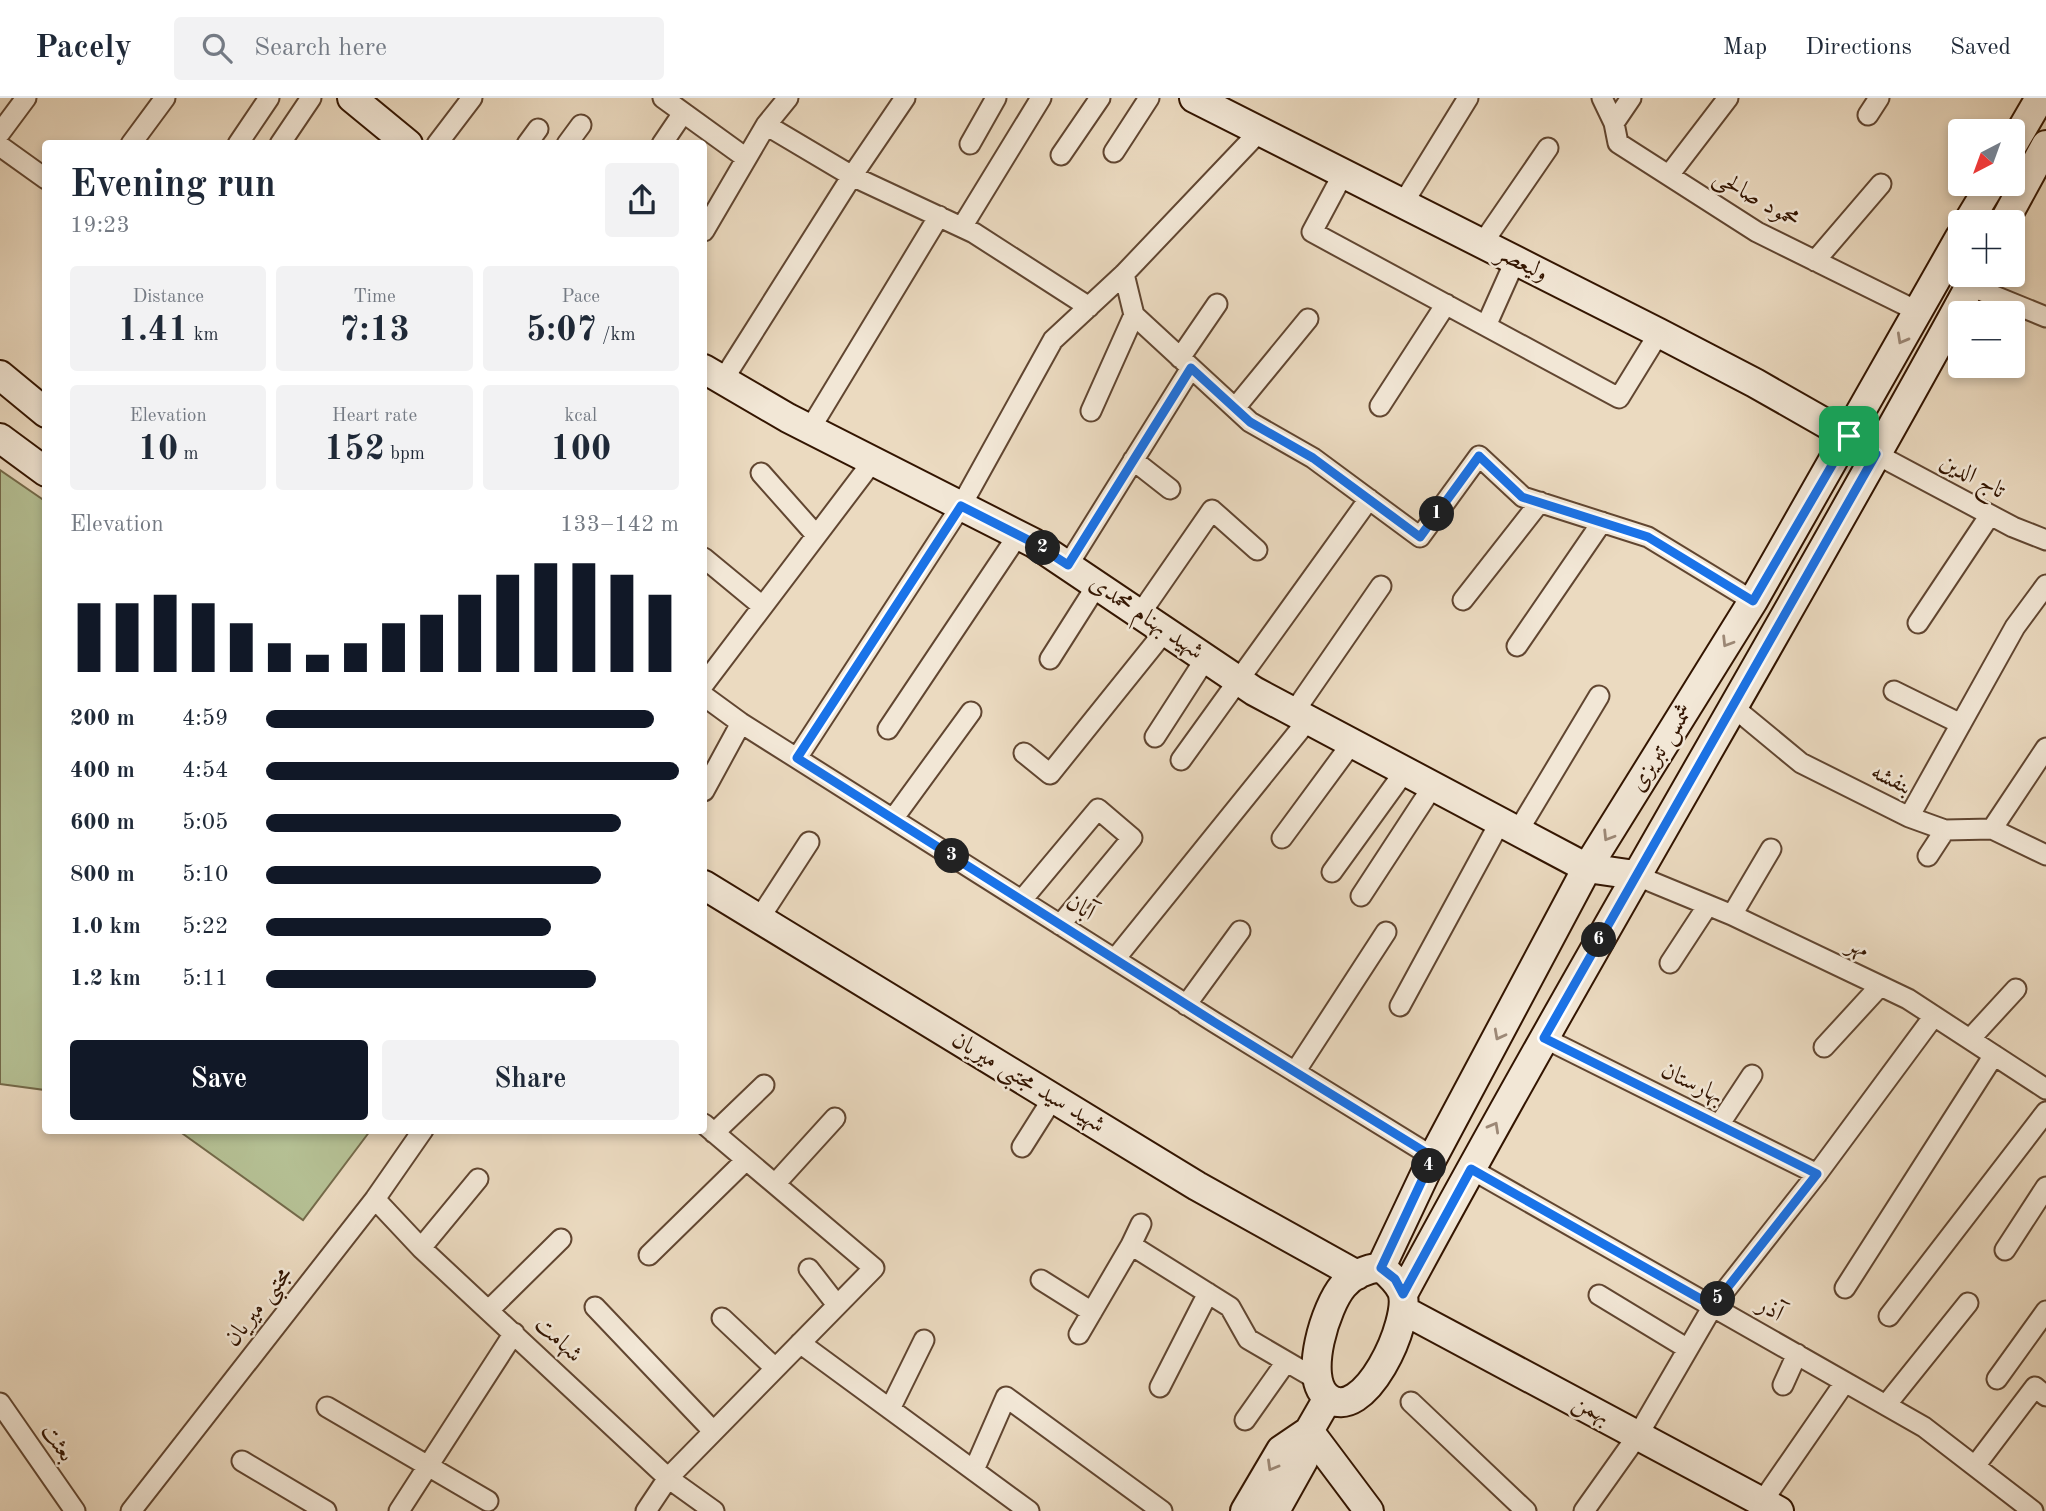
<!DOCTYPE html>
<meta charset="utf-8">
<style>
body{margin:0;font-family:"Old Standard TT",Amiri,serif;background:#f2f2f3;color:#1f2937;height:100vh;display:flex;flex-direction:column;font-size:26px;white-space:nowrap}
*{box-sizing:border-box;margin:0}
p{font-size:23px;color:#747a83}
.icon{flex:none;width:38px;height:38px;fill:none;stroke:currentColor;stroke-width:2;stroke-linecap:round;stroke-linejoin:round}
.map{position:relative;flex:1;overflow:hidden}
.panel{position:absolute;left:42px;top:42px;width:665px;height:994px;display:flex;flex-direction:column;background:#fff;border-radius:7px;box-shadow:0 4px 10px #0003}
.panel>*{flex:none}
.needle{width:46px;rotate:221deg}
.buttons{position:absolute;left:1948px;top:21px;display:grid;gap:14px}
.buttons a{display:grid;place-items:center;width:77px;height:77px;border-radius:7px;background:#fff;box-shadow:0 4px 10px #0003;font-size:35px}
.pin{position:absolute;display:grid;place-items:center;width:60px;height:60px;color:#fff;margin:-30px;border-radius:14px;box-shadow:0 4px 10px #0006}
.km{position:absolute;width:35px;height:35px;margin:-18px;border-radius:50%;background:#222;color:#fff;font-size:19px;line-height:35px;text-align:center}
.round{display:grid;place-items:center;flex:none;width:74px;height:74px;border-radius:7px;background:#f2f2f3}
.summary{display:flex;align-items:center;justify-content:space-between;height:119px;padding:0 28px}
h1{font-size:38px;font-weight:700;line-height:52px}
.metrics{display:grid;grid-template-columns:repeat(3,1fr);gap:10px;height:119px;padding:7px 28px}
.metrics div{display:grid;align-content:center;border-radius:7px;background:#f2f2f3;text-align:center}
.metrics b{font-size:35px;font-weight:700}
.metrics small{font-size:19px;font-weight:400}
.metrics p{font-size:19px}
.chart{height:196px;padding:14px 28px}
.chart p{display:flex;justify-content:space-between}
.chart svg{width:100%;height:126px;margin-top:7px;stroke:#111827;stroke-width:6}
.button{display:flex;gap:14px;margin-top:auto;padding:14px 28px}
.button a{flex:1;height:80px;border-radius:7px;background:#111827;color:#fff;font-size:28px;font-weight:700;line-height:80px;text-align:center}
.button a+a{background:#f2f2f3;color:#1f2937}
ul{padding:0 28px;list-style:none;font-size:23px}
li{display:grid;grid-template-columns:112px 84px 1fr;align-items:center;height:52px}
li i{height:18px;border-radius:9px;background:#111827}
header{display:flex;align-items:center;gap:42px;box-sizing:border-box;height:98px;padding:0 35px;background:#fff;border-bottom:2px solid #e0e1e3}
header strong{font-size:33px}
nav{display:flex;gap:38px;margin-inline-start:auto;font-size:24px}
.search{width:490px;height:63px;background:#f2f2f3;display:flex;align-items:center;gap:18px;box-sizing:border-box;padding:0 24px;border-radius:7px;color:#747a83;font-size:26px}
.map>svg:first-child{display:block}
</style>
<header>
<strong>Pacely</strong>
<div class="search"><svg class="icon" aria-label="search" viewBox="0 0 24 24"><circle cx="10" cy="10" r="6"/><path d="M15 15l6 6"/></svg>Search here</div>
<nav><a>Map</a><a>Directions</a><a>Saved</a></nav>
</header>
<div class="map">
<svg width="2046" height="1413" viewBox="0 0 2046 1413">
<rect width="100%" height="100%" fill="#ebdac0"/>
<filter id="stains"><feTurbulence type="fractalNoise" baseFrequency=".00286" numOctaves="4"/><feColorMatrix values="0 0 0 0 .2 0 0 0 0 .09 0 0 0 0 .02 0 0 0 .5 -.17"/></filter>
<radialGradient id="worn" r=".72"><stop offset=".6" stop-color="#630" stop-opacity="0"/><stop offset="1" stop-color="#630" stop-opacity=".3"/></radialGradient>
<path fill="#b5c094" stroke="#746a4a" stroke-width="2" d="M0,372L45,403V992L0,986Z
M179,1033L370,1032V1033L303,1122Z"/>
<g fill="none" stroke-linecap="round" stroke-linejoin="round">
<defs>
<path id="street" d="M663,0L746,60
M1602,0L1614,25L1618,45L1757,134L1917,213
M1868,17L1879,0
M1614,25L1631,0
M766,27L852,78L974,135L1089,209
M0,35L26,0
M131,46L165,0
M238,46L269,0
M280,46L311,0
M437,46L472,0
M527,46L538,31
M567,46L581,27
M662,46L683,15
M970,46L996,0
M0,48L46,81
M1114,54L1149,0
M1061,57L1100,0
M1343,76L1312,134L1619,300L1659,235
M1669,77L1728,0
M1402,107L1468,0
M962,129L1041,0
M704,133L766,27L788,0
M1482,146L1548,50
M1815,163L1881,86
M1124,176L1134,217L1250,324L1313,360L1420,439L1479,358L1523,399L1648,439L1753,503
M1970,188L2046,219
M1486,228L1515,163
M1180,260L1217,206
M723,282L852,78L905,0
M1380,308L1446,206
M1235,310L1308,221
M1091,313L1134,217
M810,331L939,118
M1876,356L2013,429L2046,442
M1133,362L1170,391
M761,375L816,437
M704,460L762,508
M1068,467L1191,270
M1463,502L1540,404
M1140,516L1212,412L1257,452
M1918,525L1990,417
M1517,548L1602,424
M1050,561L1097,487
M704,586L873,363
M1894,593L1961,626
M704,598L741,625L1214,924L1433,1059
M1732,608L1801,665L1909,719L1945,732L1992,731L2046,757
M1294,614L1381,488
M888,631L1018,437
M1155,639L1206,560
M1024,655L1050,676L1165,533
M797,660L961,408L1053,242L1124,176L1259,34
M1181,662L1369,401
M704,693L741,625
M1909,719L2015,529L2046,487
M893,721L971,614
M1992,731L2046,650
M1518,733L1599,598
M1282,740L1352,645
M1928,758L1945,732
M1332,774L1405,673
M1635,777L1732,817L1908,901L2046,991
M1361,798L1433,688
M1022,802L1098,711L1132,740L1060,827
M1732,817L1771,751
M759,821L809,744
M1115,861L1308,622
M1670,865L1708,807
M1186,907L1240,833
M1400,908L1500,724
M1544,940L1817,1076
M1970,941L2016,891
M1824,949L1880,888
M1295,974L1386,834
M1719,1027L1752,977
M714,1035L764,987
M1022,1049L1053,1000
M1471,1071L1924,1329L2033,1413
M775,1086L835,1020
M375,1101L421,1150L668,1380L714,1413
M1141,1126L1131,1147L1230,1209L1248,1241L1318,1282
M421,1150L478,1081
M2005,1152L2046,1089
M649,1157L746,1062
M809,1171L837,1207
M1041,1182L1092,1214
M1845,1190L1994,957
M1599,1197L1688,1251
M595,1209L713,1333
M489,1212L561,1141
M1889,1218L2046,1014
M722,1220L775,1270
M1079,1236L1131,1147
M800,1245L1029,1413
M1997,1281L2046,1213
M1783,1287L1797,1256
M1160,1289L1208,1195
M1411,1304L1526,1413
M0,1305L75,1413
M1886,1307L1968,1205
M327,1309L488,1403
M890,1311L924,1242
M1245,1322L1286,1264
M242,1363L326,1413
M1975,1368L2035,1289L2046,1298
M974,1372L1006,1299L1162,1413
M1762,1404L1845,1284
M131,1413L375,1101L423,1032
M399,1413L514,1235
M646,1413L668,1380L874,1170L704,1026
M1584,1413L1638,1337L1713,1208L1817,1076L1934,918"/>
<path id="secondary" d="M352,0L408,46
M1194,0L1659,235L1755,285L1862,346
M2012,48L2040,0
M1968,124L1991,86
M2004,124L2046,47
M704,271L788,320L1034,445L1254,593L1587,770L1635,777
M0,277L46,315
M0,340L46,374
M704,787L1197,1088L1357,1177
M1381,1169L1433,1059L1587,770L1753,503L1960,139
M1381,1169C1390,1177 1397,1183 1402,1193C1413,1222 1363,1329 1327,1299C1303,1279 1326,1208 1343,1188C1352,1177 1367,1171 1381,1169Z
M1403,1196C1588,853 1790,519 1976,177
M1403,1212L1779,1413
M1309,1333L1369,1413
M1245,1413L1281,1352L1309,1333
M1275,1413L1303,1363L1309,1333L1328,1300"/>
</defs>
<use href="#street" stroke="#614631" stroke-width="23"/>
<use href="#secondary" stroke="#331501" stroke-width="32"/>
<use href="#street" stroke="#f2e7d6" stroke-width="19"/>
<use href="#secondary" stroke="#f2e7d6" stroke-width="28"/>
</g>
<defs><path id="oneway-chevron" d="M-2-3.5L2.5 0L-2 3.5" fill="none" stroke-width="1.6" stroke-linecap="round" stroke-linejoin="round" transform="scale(1.75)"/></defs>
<g stroke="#9c8876">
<use href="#oneway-chevron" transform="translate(1902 241) rotate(119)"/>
<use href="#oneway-chevron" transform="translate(1727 544) rotate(122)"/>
<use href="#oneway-chevron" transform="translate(1608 738) rotate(122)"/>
<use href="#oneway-chevron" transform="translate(1499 937) rotate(118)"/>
<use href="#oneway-chevron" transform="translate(1494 1029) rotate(-61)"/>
<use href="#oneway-chevron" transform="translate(1272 1368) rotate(120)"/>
</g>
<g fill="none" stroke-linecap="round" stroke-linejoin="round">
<defs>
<path id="route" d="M1191,270L1250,324L1313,360L1420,439L1479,358L1522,399L1648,439L1753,503L1849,338L1876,356L1544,940L1817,1076L1713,1208L1471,1071L1403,1196L1395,1181L1381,1170L1433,1059L1214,924L797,660L961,408L1034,445L1068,467Z"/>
</defs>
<use href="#route" stroke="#fff" stroke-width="14"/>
<use href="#route" stroke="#1a73e8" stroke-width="9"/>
</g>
<g text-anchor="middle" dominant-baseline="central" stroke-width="5" stroke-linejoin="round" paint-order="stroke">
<g font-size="24" fill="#331501" stroke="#f2e7d6">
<text transform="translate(1756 101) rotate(30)">محمود صالحی</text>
<text transform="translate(1522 166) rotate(26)">ولیعصر</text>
<text transform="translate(1972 379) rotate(28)">تاج الدین</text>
<text transform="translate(1146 520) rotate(34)">شهید بهنام محمدی</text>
<text transform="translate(1662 650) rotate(-58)">شمس تبریزی</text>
<text transform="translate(1891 682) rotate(26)">بنفشه</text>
<text transform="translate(1080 810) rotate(32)">آبان</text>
<text transform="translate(1858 850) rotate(26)">مهر</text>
<text transform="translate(1028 985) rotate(31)">شهید سید مجتبی میریان</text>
<text transform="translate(1692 986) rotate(26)">بهارستان</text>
<text transform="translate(259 1209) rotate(-52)">مجتبی میریان</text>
<text transform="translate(1770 1212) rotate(30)">آذر</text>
<text transform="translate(558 1242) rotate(43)">شهامت</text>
<text transform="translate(1591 1312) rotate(28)">بهمن</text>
<text transform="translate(57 1345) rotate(55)">بعثت</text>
</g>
</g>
<rect width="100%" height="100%" filter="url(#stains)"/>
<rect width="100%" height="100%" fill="url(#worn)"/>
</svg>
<div class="buttons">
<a><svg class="needle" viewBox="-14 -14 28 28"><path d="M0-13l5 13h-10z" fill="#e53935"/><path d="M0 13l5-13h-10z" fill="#747a83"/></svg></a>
<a>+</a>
<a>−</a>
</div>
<div class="pin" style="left:1849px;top:338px;background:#1e9e55"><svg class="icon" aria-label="arrive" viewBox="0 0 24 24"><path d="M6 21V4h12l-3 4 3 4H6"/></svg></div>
<b class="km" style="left:1437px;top:416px">1</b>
<b class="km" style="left:1043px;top:450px">2</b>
<b class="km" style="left:952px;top:758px">3</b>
<b class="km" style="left:1429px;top:1068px">4</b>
<b class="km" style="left:1718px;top:1201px">5</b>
<b class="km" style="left:1599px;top:842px">6</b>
<section class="panel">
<div class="summary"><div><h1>Evening run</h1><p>19:23</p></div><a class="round"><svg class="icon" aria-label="share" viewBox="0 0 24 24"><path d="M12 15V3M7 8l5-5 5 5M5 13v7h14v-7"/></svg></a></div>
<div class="metrics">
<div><p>Distance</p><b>1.41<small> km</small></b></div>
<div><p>Time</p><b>7:13</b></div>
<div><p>Pace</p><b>5:07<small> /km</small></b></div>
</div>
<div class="metrics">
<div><p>Elevation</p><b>10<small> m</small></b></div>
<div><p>Heart rate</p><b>152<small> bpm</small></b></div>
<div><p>kcal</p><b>100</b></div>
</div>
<div class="chart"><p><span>Elevation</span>133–142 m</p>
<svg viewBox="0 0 160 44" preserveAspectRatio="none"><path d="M5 44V20M15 44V20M25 44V17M35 44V20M45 44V27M55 44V34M65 44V38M75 44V34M85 44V27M95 44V24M105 44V17M115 44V10M125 44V6M135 44V6M145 44V10M155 44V17"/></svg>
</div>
<ul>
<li><b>200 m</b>4:59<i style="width:94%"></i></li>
<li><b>400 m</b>4:54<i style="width:100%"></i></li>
<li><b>600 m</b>5:05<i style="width:86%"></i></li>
<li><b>800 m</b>5:10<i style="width:81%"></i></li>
<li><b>1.0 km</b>5:22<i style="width:69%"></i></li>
<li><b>1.2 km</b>5:11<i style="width:80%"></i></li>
</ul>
<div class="button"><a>Save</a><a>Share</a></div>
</section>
</div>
